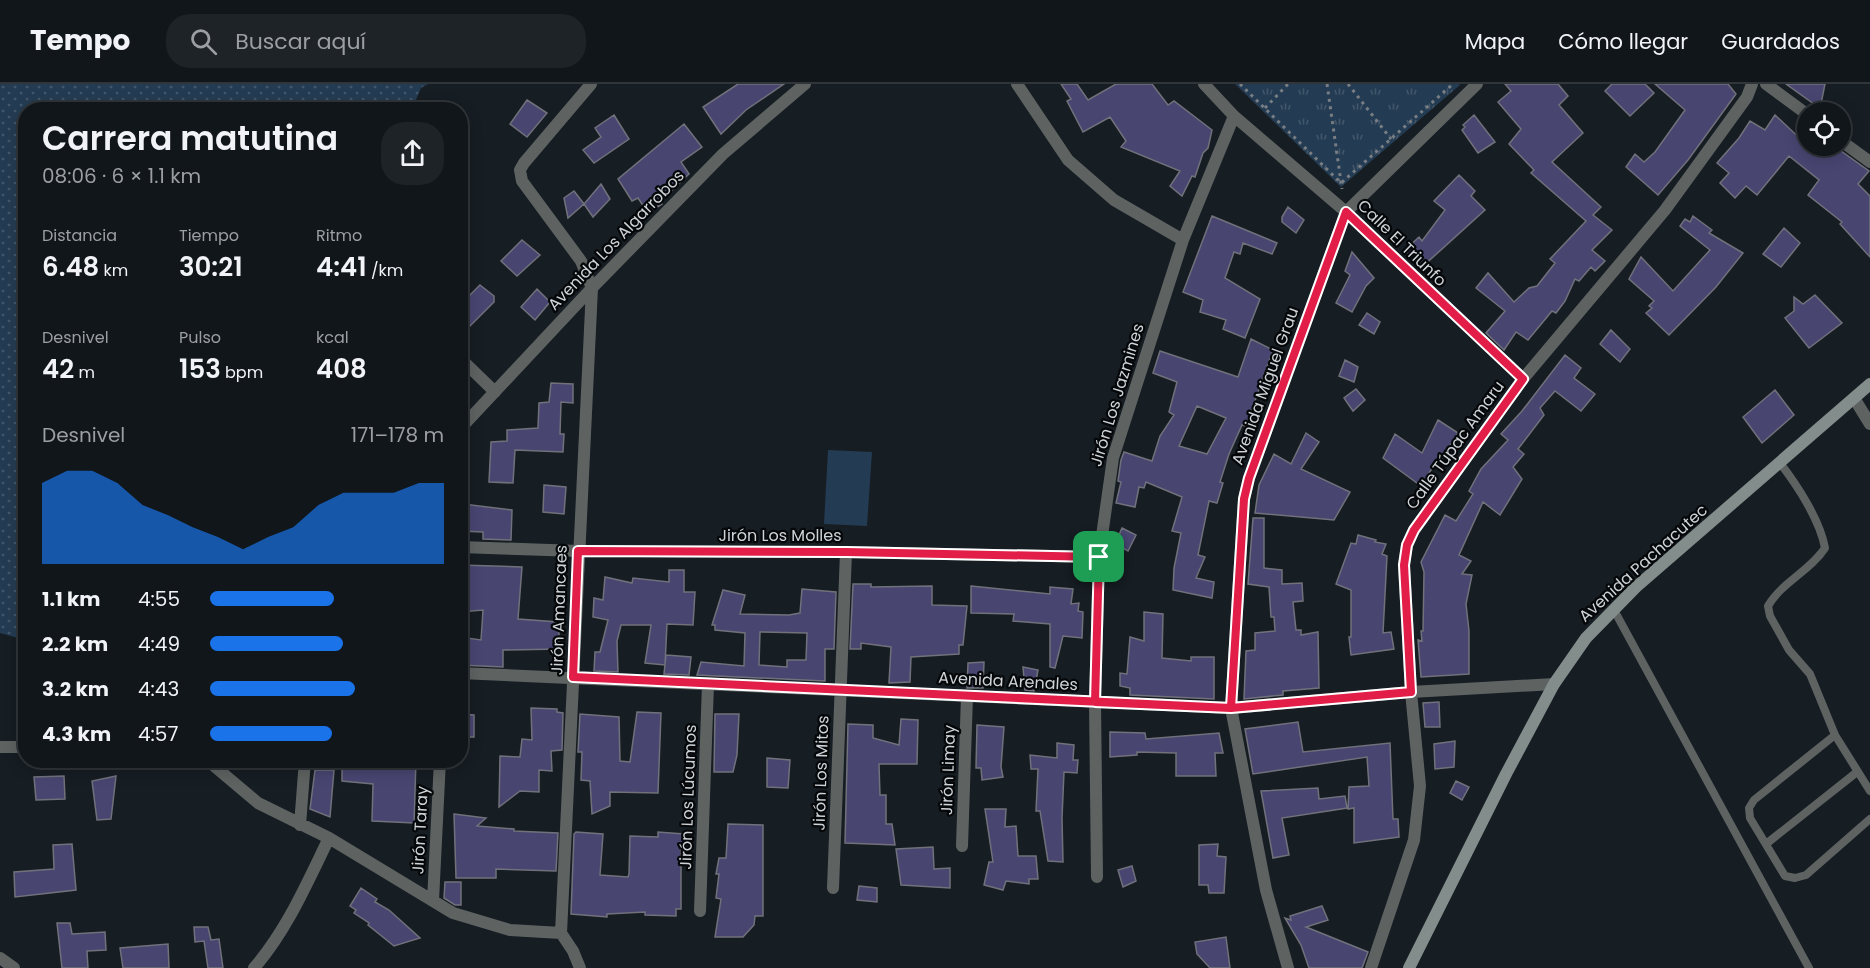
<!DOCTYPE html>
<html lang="es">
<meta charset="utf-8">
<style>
body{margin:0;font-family:Poppins,sans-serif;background:#1e2327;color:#f1f3f6;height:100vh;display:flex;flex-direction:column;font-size:22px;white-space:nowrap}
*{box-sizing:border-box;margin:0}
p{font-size:20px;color:#9c9fa2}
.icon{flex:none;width:33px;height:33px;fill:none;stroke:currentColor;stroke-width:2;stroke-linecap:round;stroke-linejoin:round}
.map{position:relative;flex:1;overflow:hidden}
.sheet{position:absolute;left:18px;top:18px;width:450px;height:666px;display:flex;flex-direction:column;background:#10161a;border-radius:24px;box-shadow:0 3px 15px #0003,0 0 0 2px #303539}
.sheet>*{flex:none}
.fabs{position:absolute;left:1797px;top:18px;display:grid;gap:12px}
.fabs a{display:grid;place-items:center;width:54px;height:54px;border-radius:50%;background:#10161a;box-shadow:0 3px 15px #0003,0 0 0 2px #303539;font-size:30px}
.pin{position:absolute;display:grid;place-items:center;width:51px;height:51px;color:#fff;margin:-26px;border-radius:12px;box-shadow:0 3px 9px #0006}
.round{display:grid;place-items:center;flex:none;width:63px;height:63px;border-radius:24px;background:#1e2327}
.overview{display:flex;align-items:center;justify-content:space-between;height:102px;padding:0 24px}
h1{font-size:33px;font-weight:600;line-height:45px}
.metrics{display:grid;grid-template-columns:repeat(3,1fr);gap:9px;height:102px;padding:6px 24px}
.metrics div{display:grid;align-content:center}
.metrics b{font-size:26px;font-weight:600}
.metrics small{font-size:16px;font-weight:400}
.metrics p{font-size:16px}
.chart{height:168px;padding:12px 24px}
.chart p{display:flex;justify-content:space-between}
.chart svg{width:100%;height:108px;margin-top:6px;fill:#1a73e8;opacity:.7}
ul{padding:0 24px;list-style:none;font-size:20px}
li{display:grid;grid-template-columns:96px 72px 1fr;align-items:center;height:45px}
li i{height:15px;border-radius:8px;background:#1a73e8}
header{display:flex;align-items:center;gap:36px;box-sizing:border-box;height:84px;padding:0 30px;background:#10161a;border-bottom:2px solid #303539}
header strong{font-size:28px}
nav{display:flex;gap:33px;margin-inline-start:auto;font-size:21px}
.search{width:420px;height:54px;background:#1e2327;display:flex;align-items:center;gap:15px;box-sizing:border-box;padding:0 21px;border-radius:24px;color:#9c9fa2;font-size:22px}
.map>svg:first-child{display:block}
</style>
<header>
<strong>Tempo</strong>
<div class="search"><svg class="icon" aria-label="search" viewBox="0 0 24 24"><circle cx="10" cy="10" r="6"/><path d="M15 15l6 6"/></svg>Buscar aquí</div>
<nav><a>Mapa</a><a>Cómo llegar</a><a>Guardados</a></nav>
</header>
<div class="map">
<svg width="1870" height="884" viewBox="0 0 1870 884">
<defs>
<pattern id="grass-dots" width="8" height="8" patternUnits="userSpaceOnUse" patternTransform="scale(1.5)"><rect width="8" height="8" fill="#243c53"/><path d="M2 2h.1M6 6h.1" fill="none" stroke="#43576b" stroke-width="1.8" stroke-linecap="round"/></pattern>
<pattern id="park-tufts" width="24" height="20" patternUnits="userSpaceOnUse" patternTransform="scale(1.5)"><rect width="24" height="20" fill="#243c53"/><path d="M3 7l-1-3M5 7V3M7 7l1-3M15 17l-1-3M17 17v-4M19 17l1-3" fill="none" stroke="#43576b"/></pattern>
</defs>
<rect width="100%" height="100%" fill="#161d23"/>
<path fill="url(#grass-dots)" d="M0,0H428L421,4L412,25L26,26L25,556L0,549Z"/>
<path fill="url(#park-tufts)" d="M1235,0H1459L1460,1L1341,103Z"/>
<path fill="#243c53" d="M828,366L872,368L867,442L824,440Z"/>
<path fill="#484571" stroke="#71717b" stroke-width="1.5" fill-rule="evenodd" d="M738,0H784L746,26L721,50L703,23Z
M1061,0H1077L1088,16L1116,0H1152L1168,21L1174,17L1212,46L1208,64L1203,69L1195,93L1192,92L1182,112L1170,102L1180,87L1121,63L1126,57L1110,33L1083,48L1067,17L1071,15Z
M1505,0H1558L1568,12L1559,21L1583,49L1552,78L1601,123L1593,131L1612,146L1592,166L1605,177L1595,187L1591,183L1579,197L1575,195L1565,217L1556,229L1552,227L1528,256L1516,248L1504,266L1486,249L1505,227L1476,204L1488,189L1514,218L1529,204L1537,202L1555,179L1550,175L1586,137L1531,89L1534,86L1509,60L1521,45L1498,18L1511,7Z
M1612,0H1645L1654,9L1630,32L1605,7Z
M1655,0H1728L1736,10L1688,76L1658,111L1626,83L1635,70L1644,78L1655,68L1685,26Z
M1786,0H1825L1821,20H1814Z
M527,16L547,29L527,53L510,40Z
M614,31L629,55L594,79L583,66L601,53L595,44Z
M1474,31L1495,58L1478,69L1462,46L1465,43L1463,41Z
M1775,31L1808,62H1834L1869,87L1858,100L1870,112V173L1840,140L1842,138L1808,111L1819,96L1789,72L1757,111L1746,102L1735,114L1720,99L1729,89L1717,79L1739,54L1750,37L1765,46Z
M684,40L702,63L681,78L689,90L660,118L662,120L648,129L638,114L632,117L618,95Z
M1459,91L1475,107L1471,112L1485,126L1421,184L1405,166L1419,153L1422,157L1445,126L1434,117Z
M601,100L610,115L593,133L584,120Z
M574,107L584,120L568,134L564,114Z
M1288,123L1304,136L1296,149L1282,138V133Z
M1212,132L1277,159L1272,170L1243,159L1240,170L1234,168L1225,194L1260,215L1245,254L1223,245L1226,236L1200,228L1203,216L1183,208Z
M1693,132L1712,146L1709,149L1743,169L1716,203L1669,251L1646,229L1652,224L1649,222L1654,217L1629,195L1641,173L1673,207L1710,166L1680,142L1685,135L1690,138Z
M1784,144L1800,159L1781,183L1763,170Z
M522,156L540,171L517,192L501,177Z
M1352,168L1374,194L1366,202L1352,228L1336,219L1350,191L1345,187Z
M480,201L494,212V218L460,252V221Z
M537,205L550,218L535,236L521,223Z
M1815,211L1842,239L1809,264L1785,234L1794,227V213L1803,220Z
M1367,229L1380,238L1374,250L1359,241Z
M1611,246L1630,265L1620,278L1600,260Z
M1251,255L1273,266L1246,342L1242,341L1229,370L1220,398L1223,399L1217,419L1209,417L1198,471L1205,473L1196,494L1214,498L1212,514L1173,506L1174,484L1181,449L1172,447L1182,413L1146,398L1144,404L1139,403L1135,423L1116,419L1121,398L1118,397L1121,376L1124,368L1152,377L1160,352L1174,331L1169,328L1177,298L1153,289L1160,267L1238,293ZM1197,322L1226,334L1207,370L1179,362Z
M1565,271L1581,284L1574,294L1595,310L1581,327L1555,307L1540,324L1544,331L1518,365L1524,370L1513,383L1522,395L1500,431L1483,418L1459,471L1471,477L1462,490L1472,491L1466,520L1469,547V590L1421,593L1418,556L1422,557L1421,547H1423L1424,488L1421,478L1445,431L1456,437L1473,410L1469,407L1481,385L1508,356L1501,350L1522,327Z
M1345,276L1358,283L1354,298L1339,292Z
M551,299L573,300V319L561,318L560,350H564L563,368L515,366L513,399L489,398L491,358L507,357V346L538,344L539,319L549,318Z
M1356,305L1365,316L1353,327L1344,314Z
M1775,306L1794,331L1762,359L1743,333Z
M1438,336L1458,349L1440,378H1436L1421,402L1383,374L1395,350L1422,369Z
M1306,349L1319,358L1301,385L1350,408L1334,436L1255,429L1259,401L1274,370L1291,380Z
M544,401L566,403L564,430L543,428Z
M463,420L512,426L511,456L483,455V448L460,447Z
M1253,434H1264V484L1282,486V500L1302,499L1303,517L1293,518L1296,546H1301V551L1318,548L1319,604L1283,607V611L1244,615L1246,567L1255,566V549L1275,547L1274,533H1271L1269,503L1248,500Z
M1122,444L1136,451L1128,467L1115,460Z
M1358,451L1376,456L1375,458L1386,460L1382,470L1387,472L1383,549L1391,548L1394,565L1351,571L1349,553H1351V506L1336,500L1351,459L1356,460Z
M460,481L522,483L518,535L559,538V565L503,566V583L460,581V553L481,556L483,526L460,528Z
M669,486H684V508H695L693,541L667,540L665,581L645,579L651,541H621L617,557L618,588L594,587L595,568H600L608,536L593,533L594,514L603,516L605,493L632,499L633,494L669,498Z
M853,500H871V503L932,502V521L967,522L963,561H959V570L911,573L910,598L889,599L891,563L861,559V565H850Z
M971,502L1050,510V503L1073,505L1071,520L1079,519L1078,527L1083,528L1082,554L1063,552L1055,584L1050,583V540L1013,537L1014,530L971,529Z
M802,505L836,508L834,565H825V597L697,591L701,578L744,582L745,549L715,546V541H712L723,506L745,511L740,530L789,531L800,529ZM760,548L807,549L806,576H787V583L759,581Z
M1144,528L1163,530L1162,574L1191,577V573H1214V615L1130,611V604L1120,602V589L1127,590L1130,553L1144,557Z
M666,571L691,573L689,591L664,590Z
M984,578L983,604H967L968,579Z
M1023,583L1038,586L1034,607L1025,606Z
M1439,618L1440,643H1425L1423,619Z
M531,624L557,625V628L563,629L562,666L551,667L552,687L539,686V708L520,707L499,723L500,672L520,673L522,655L532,656Z
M637,628L661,629L658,709L610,708V722L592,730L590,697L581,696L582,668H578L580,630L619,633L620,677L630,678Z
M460,630L474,631V653H460Z
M715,630H739L737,671L733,688H714Z
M901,635L918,636L917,680H879L880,711H886V740H892L895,761L845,759L848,640L873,641V654L899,661Z
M1298,638L1303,668L1390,659L1393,735H1398L1399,753L1354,759V724L1348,725L1349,703L1369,702L1367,673L1253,690L1245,645Z
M977,641L1004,643L1001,683L1003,693L982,696L981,684H976Z
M1110,648L1145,649L1146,655L1219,649L1223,669H1215L1216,692H1176V669L1137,668V671L1110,673Z
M1455,657L1454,683L1435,685L1434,660Z
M1057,659L1074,661L1073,676H1078L1077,689L1064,688L1062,734L1063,778L1048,777L1040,727H1036L1038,685H1031L1030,671L1057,674Z
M767,674L790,676L788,704L767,703Z
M342,676H416L414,739L372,737L373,700L342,697Z
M315,686H334L330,733L310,725Z
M64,692L65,715L36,716L34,693Z
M116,692L111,735L97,736L92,697Z
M1456,697L1469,703L1462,716L1450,709Z
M1318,704L1319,715L1345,712L1347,724L1282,734L1289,771L1273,774L1261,707Z
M985,725H1006L1005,743L1016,742L1018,772H1036L1038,795H1029V800L1006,797L1003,806L984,801L989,778H993Z
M454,730L486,734L477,742L514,745V747L558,749L556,787L496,785V794H456Z
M728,740L763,741V832H755L754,841L743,853H715L721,815L716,814L719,790H716L719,774H726Z
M576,748L603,750L600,791L628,793L629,790L630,752L658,753V748L684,750V763H681V825H676V832L645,831V828L607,830V833L571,830L574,750Z
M72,760L76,806L15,813L14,788L54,785L53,761Z
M1218,760L1217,772L1226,773L1224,809H1209L1208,801H1199V761Z
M933,763L934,785L950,784V804L901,801L896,765Z
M1132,782L1136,797L1123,803L1118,786Z
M445,798H461V821H455L444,814Z
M859,802L877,804V818L857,816Z
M361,804L377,815L375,818L389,826L420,854L394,862L368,841L369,839L354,829L356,826L350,822Z
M1322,822L1328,836L1306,843L1368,868L1362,884H1309L1301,861L1285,834L1291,836L1290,832Z
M57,839H70L72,850L105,848L106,866L87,867L88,884H62Z
M194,843H208L211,856L219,855L223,884H208L204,857L195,858Z
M1226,853L1230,884H1210L1197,870L1195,858Z
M168,860L169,884H123L120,864Z"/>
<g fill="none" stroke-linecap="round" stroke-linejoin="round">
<path stroke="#787e83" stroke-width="3" stroke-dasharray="3 4.5" stroke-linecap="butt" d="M1240,0L1341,99L1453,0
M1327,0L1342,105
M1348,0L1391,55
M1265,24L1288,0"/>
<path stroke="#5e6362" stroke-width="8" d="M1780,379C1797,401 1820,436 1825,464C1810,487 1782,498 1768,522L1770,532L1789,566L1810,590L1835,651L1870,707
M1614,526L1809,884
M1835,651L1754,716L1749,724L1750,734L1785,792L1795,794L1806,791L1870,735
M1766,760L1857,688"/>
<path stroke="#5e6362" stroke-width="12" d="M1017,0L1068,76L1114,116L1183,156
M1204,0L1234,32L1346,128L1523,295
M1766,0L1808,31
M1840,56L1870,78
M460,274L495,308
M1854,314L1870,340
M460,345L592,204L723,70L805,0
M460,463L578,467L846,468L1099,473
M460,589L1231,624L1411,608L1554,600
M0,663H26
M21,663L26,636
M207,676L258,719L329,754L453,829L510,846L561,849
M300,741L305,676
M962,762L967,612
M1097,793L1095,618L1099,473L1113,374L1183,156L1234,32
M833,804L846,468
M433,817L440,676
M700,827L708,600
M561,849L592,204L581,177L522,97L520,86L524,79L591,0
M561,849L573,867L580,884
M0,874L14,884
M254,884C287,846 307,799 329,754
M1288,884L1266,806L1231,624L1244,415L1249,394L1346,128L1477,0
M1371,884L1414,756L1420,702L1411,608L1404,481L1407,461L1414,446L1523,295L1665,126L1747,13L1752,0"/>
<path stroke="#838d8b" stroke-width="12" d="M1409,884L1506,690L1554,600L1586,554L1636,503L1870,300"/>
</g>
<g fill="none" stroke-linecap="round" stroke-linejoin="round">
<defs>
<path id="route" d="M1099,473L846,468L578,467L573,593L1231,624L1411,608L1404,481L1407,461L1414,446L1523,295L1346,128L1249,394L1244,415L1231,624L1095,618L1099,473"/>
</defs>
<use href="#route" stroke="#fff" stroke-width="12"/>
<use href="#route" stroke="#e11d48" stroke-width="8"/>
</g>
<g text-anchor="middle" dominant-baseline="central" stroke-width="4.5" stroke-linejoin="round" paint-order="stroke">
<g font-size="16" fill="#ced3d8" stroke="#050709">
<text transform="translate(616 156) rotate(-46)">Avenida Los Algarrobos</text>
<text transform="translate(1402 159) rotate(44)">Calle El Triunfo</text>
<text transform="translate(1265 302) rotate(-70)">Avenida Miguel Grau</text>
<text transform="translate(1117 311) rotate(-73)">Jirón Los Jazmines</text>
<text transform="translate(1455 361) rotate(-54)">Calle Túpac Amaru</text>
<text x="780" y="451">Jirón Los Molles</text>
<text transform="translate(1643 479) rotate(-42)">Avenida Pachacutec</text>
<text transform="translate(559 526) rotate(-88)">Jirón Amancaes</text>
<text transform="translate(1008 597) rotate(3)">Avenida Arenales</text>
<text transform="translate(948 686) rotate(-88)">Jirón Limay</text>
<text transform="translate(821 689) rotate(-88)">Jirón Los Mitos</text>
<text transform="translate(688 713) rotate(-88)">Jirón Los Lúcumos</text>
<text transform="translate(420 746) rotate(-87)">Jirón Taray</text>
</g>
</g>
</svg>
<div class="fabs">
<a><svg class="icon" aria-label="locate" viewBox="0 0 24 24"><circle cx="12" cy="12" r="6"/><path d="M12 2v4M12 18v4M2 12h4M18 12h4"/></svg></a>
</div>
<div class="pin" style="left:1099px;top:473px;background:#1e9e55"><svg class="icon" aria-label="arrive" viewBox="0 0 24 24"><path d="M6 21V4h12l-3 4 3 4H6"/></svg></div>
<section class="sheet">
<div class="overview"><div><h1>Carrera matutina</h1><p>08:06 · 6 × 1.1 km</p></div><a class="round"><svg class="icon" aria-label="share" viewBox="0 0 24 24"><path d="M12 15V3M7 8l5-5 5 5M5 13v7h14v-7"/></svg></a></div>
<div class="metrics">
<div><p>Distancia</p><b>6.48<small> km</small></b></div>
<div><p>Tiempo</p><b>30:21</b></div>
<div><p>Ritmo</p><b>4:41<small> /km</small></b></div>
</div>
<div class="metrics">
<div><p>Desnivel</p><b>42<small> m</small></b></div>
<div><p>Pulso</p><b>153<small> bpm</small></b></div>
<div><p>kcal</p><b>408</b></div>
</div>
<div class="chart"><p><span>Desnivel</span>171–178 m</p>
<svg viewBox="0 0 160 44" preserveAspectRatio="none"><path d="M0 44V11L10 6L20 6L30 11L40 20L50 24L60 29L70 33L80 38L90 33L100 29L110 20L120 15L130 15L140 15L150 11L160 11V44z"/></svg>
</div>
<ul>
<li><b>1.1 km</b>4:55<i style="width:53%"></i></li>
<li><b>2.2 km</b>4:49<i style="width:57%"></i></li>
<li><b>3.2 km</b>4:43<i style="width:62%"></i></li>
<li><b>4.3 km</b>4:57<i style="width:52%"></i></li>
</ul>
</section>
</div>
